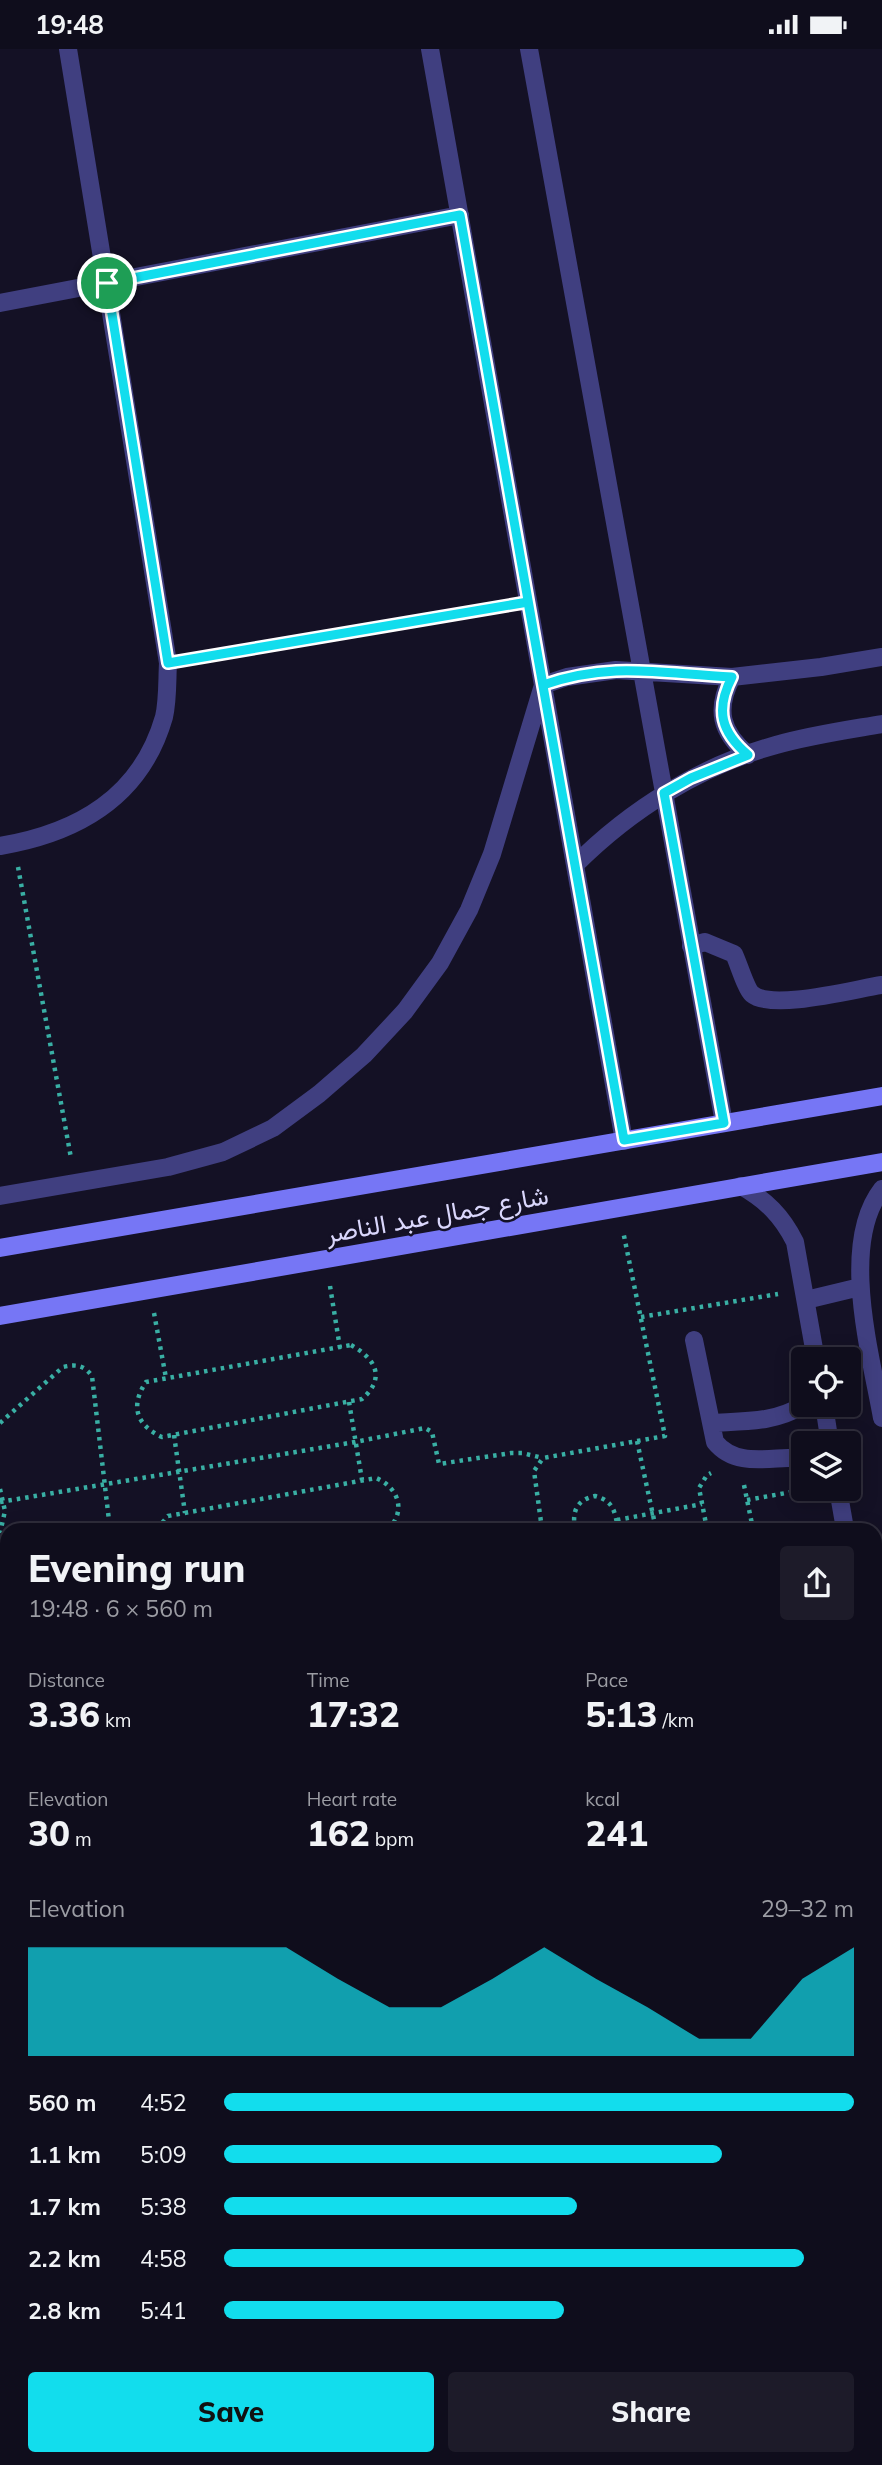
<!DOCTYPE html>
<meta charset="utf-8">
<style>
body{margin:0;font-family:Mulish,Vazirmatn,sans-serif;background:#1d1b29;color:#f1f3f6;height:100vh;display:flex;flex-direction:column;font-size:26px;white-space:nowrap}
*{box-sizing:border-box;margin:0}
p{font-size:23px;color:#9b9ca3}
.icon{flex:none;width:38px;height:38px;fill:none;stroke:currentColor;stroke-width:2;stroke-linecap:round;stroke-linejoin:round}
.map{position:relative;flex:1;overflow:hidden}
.panel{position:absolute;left:0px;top:1474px;width:882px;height:943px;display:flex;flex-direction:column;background:#0f0d1c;border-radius:21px 21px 0 0;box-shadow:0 4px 18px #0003,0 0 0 2px #2f2d3b}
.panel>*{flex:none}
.fabs{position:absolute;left:791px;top:1298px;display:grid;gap:14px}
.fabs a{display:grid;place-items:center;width:70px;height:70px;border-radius:7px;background:#0f0d1c;box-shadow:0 4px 18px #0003,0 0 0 2px #2f2d3b;font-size:35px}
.pin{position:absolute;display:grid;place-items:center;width:60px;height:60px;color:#fff;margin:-30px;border:4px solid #fff;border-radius:50%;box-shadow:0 2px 7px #0007}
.round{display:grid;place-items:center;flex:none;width:74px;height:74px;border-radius:7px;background:#1d1b29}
.summary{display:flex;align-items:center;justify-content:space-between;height:119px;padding:0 28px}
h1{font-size:38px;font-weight:800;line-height:52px}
.figures{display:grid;grid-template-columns:repeat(3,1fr);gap:10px;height:119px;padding:7px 28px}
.figures div{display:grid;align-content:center}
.figures b{font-size:35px;font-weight:800}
.figures small{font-size:19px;font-weight:400}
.figures p{font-size:19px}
.chart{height:196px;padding:14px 28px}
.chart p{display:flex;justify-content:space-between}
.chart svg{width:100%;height:126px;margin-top:7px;fill:#12dded;opacity:.7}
.action{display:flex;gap:14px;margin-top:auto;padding:14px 28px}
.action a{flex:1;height:80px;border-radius:7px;background:#12dded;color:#111;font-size:28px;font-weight:800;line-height:80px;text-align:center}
.action a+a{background:#1d1b29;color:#f1f3f6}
ul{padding:0 28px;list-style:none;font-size:23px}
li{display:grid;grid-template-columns:112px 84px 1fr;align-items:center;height:52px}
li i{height:18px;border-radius:9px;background:#12dded}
.status{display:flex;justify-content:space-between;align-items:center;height:49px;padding:0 35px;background:#0f0d1c;direction:ltr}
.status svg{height:19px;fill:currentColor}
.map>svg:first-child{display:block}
</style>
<div class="status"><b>19:48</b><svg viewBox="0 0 49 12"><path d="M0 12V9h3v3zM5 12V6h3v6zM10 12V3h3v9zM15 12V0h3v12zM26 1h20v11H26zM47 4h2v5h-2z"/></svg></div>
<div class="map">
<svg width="882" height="2416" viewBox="0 0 882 2416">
<rect width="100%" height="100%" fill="#141125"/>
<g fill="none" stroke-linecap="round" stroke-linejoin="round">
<path stroke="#39afa4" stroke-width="4.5" stroke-dasharray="3.5 5" stroke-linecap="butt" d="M194,609L503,557
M18,818L71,1109
M330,1237L340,1299
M154,1264L166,1329
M641,1268L778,1245
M351,1296C376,1310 386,1329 362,1350L162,1388C136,1376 130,1357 146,1333Z
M349,1353L362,1431
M0,1374L63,1318C76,1315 84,1316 92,1327L110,1480
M174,1386L185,1464
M637,1392L656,1480
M744,1436L753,1480
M0,1440L5,1462L0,1484
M747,1451L808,1440
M0,1453L355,1393L425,1379L432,1383L439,1415L511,1404H522L543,1409
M617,1471L702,1455
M157,1480L168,1467L376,1429C398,1438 407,1462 388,1480
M542,1480L534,1422L543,1409L665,1387L623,1182
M543,1480L575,1477
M575,1480C572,1463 576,1451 595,1447C614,1452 615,1463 618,1480
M707,1480L699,1439L707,1426L711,1424
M0,1509L7,1513
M2,1648L7,1675
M0,1804L7,1803
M875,1859L882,1858
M0,1928L7,1927
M875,2073L882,2083
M0,2078L2,2088
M875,2116L882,2115
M875,2196L882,2195
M875,2202L882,2258
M875,2308L882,2302
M875,2346L882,2345
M497,2410L498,2416
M668,2410V2416"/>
<path stroke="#403f80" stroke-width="18" d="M691,897L705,893L734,905C738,913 746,940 752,945C772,962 855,940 882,936
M694,1291L715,1393C737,1420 772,1407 803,1409
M711,1374C743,1372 775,1374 803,1356"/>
<path stroke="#403f80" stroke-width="18" d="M430,0L624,1092
M529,0L724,1074
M0,254L460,166
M732,628C715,661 721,683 748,706
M0,797C78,784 141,748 164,668C168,651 167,631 168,614L68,0
M575,816C631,760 700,717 776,696C811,686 847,681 882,675
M741,1137C766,1151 782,1167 795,1193L816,1311
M882,1140C839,1195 871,1306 882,1369
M0,1147L168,1118L223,1103L273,1079L319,1045L364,1006L405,962L440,914L469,861L492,805L543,636L567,628L616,621L732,628L821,618L882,608
M806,1251L860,1238
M824,1356L830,1395
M838,1440L845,1480
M0,1622L7,1621
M875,1653L882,1694
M0,2115L7,2113
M209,2416L243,2410"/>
<path stroke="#7676f5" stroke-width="18" d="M0,1199L882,1047
M0,1267L882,1113"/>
</g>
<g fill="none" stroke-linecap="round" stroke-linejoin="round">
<defs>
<path id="route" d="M107,234L168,614L528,553L624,1091L724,1074L664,744L691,729L748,706C721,683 715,661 732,628C661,625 613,612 543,636L460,166L107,234"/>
</defs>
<use href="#route" stroke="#fff" stroke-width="14"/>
<use href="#route" stroke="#12dded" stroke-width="9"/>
</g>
<g text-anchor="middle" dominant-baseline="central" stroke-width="5" stroke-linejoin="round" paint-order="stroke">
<g font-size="26" fill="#dad7fc" stroke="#141125">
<text transform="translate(437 1165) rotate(-10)">شارع جمال عبد الناصر</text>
</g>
</g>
</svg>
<div class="fabs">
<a><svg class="icon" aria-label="locate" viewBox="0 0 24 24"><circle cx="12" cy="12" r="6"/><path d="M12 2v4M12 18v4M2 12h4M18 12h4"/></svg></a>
<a><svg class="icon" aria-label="layers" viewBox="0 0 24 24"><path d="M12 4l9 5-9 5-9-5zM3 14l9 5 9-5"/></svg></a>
</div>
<div class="pin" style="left:107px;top:234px;background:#1e9e55"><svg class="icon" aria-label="arrive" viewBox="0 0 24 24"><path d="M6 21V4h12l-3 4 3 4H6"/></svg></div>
<section class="panel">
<div class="summary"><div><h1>Evening run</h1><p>19:48 · 6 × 560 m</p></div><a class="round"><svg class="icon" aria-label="share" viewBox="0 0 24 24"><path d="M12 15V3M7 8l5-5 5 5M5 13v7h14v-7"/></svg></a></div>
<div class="figures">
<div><p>Distance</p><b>3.36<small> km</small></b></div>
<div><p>Time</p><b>17:32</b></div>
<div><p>Pace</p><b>5:13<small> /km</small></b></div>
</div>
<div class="figures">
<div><p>Elevation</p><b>30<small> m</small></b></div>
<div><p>Heart rate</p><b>162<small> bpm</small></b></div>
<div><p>kcal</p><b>241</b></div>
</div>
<div class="chart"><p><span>Elevation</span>29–32 m</p>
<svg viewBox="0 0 160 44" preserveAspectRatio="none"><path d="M0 44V6L10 6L20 6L30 6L40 6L50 6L60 17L70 27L80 27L90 17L100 6L110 17L120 27L130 38L140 38L150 17L160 6V44z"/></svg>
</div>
<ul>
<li><b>560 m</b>4:52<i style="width:100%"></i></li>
<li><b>1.1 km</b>5:09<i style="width:79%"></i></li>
<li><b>1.7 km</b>5:38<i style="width:56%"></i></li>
<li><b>2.2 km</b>4:58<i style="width:92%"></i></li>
<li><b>2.8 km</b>5:41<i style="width:54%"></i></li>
</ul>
<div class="action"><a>Save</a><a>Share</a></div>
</section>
</div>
